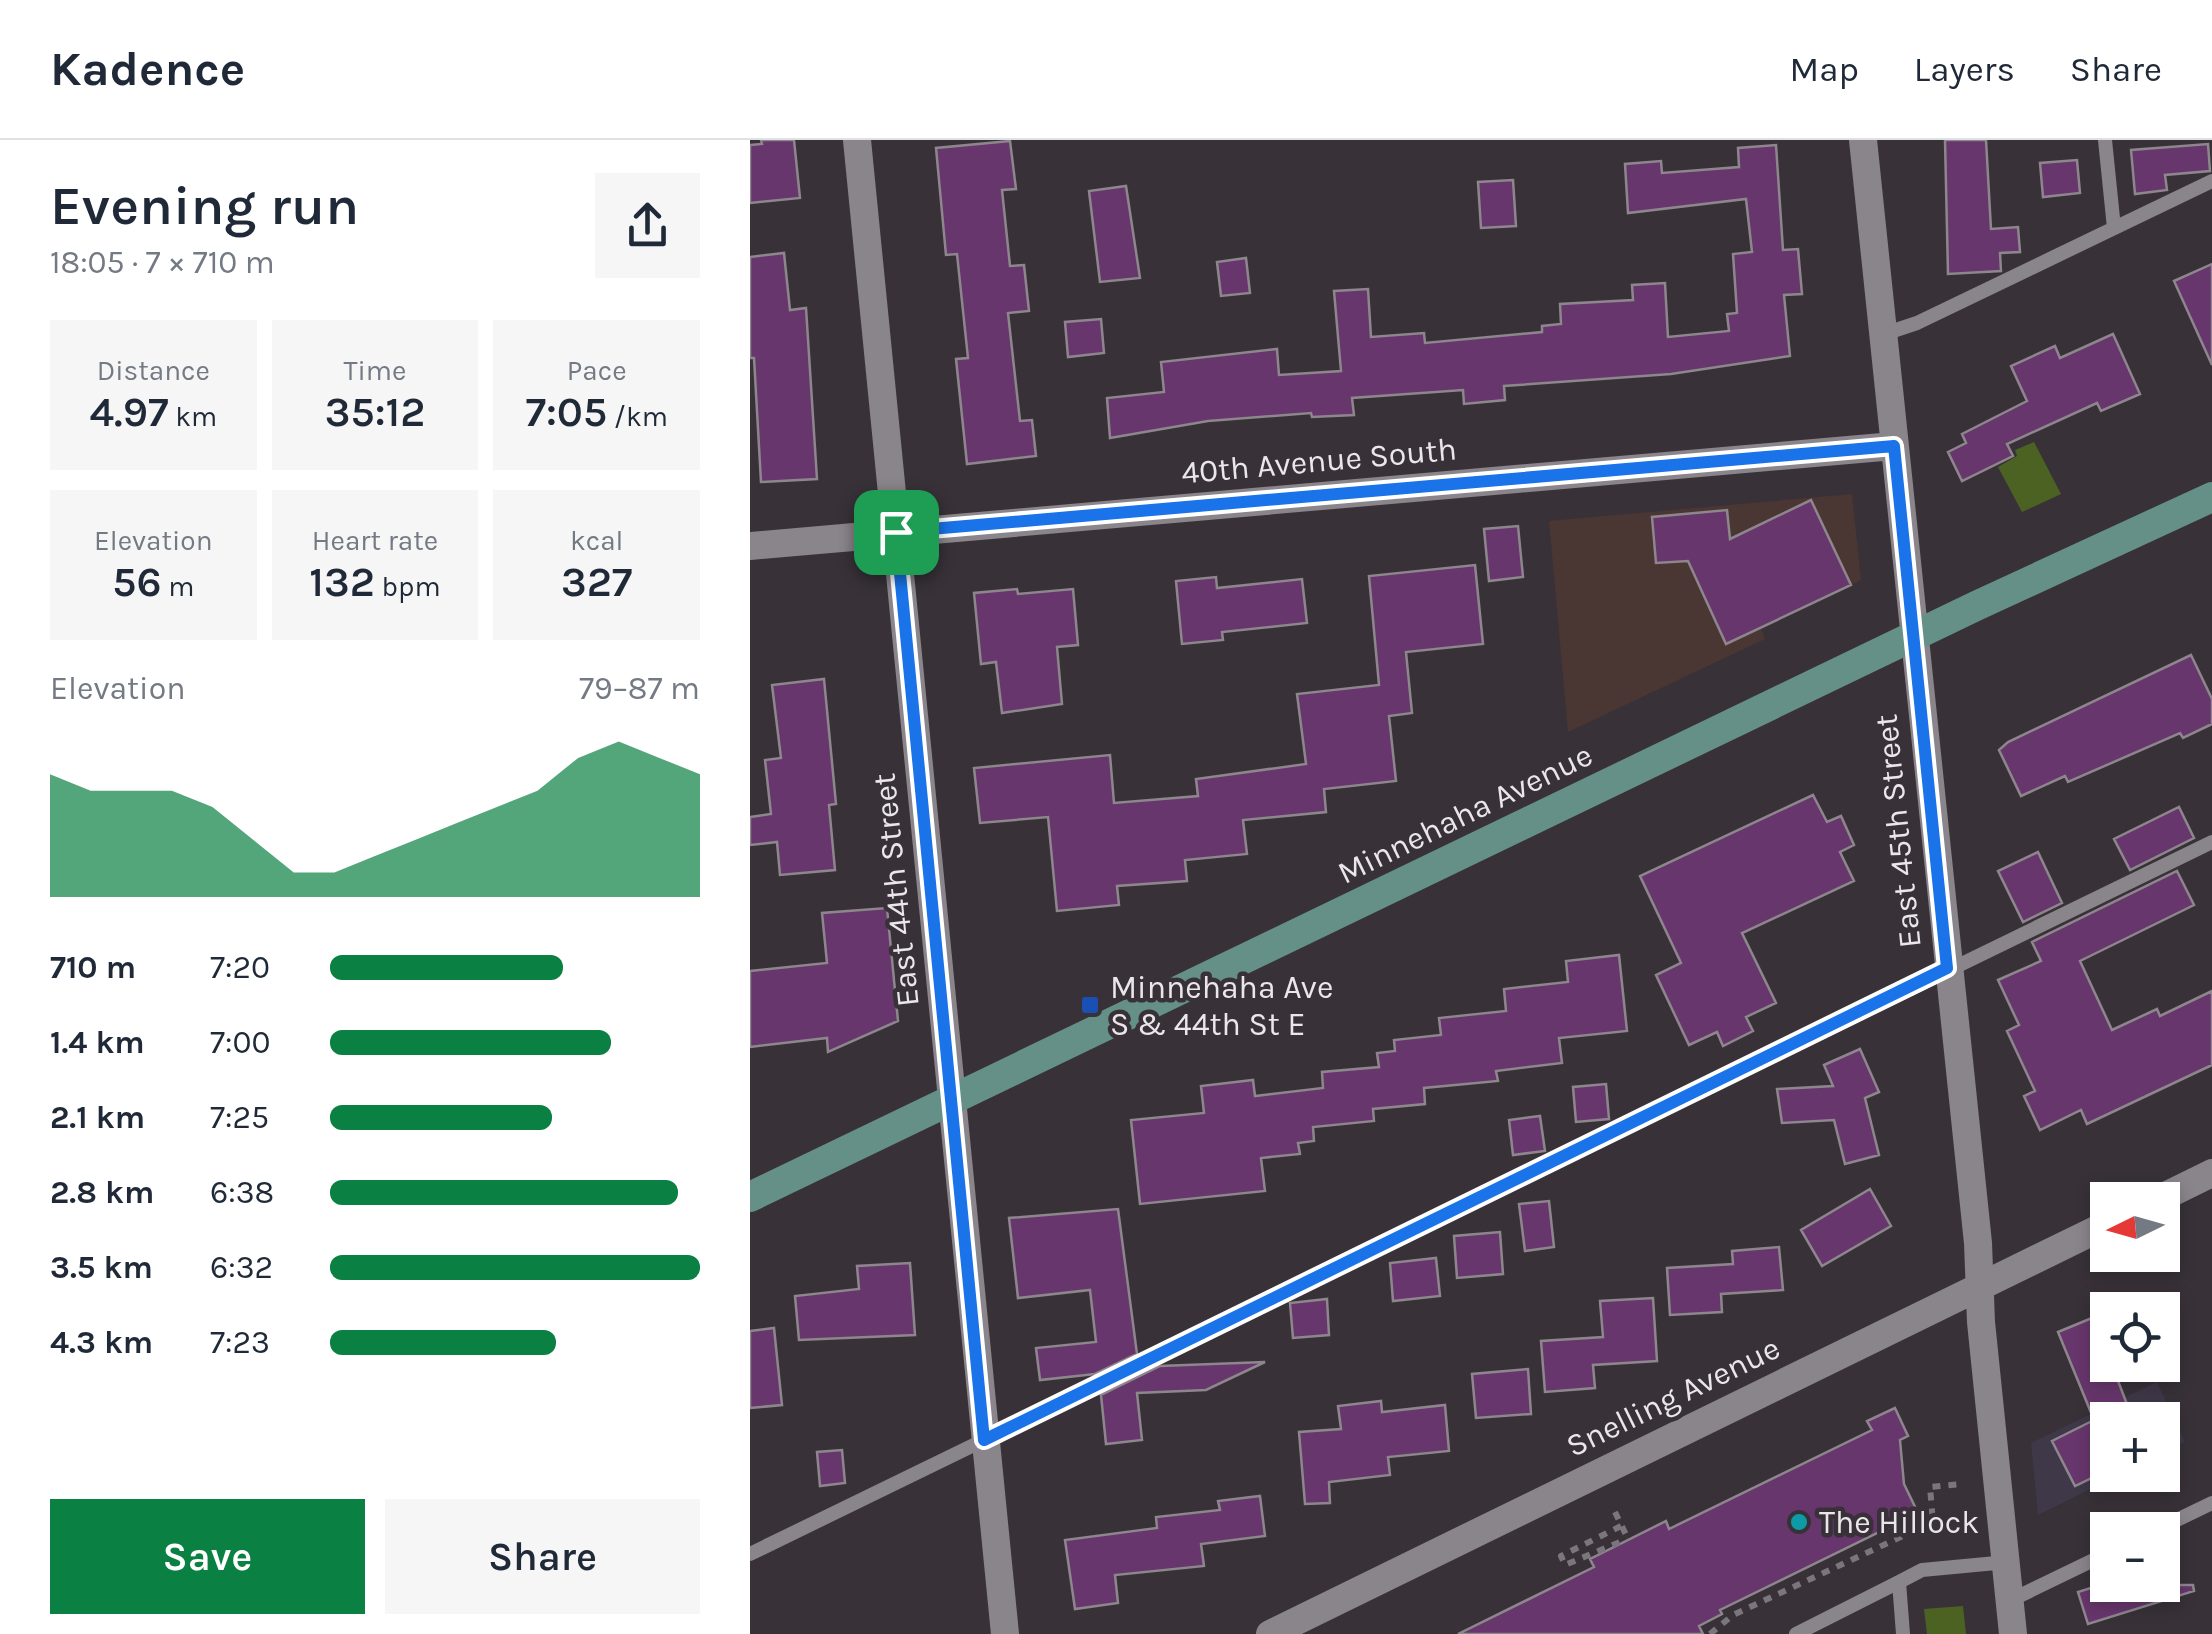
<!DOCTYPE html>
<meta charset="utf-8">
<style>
body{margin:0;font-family:Karla,sans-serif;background:#f6f6f7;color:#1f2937;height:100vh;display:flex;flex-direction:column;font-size:38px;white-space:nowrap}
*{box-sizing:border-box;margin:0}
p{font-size:32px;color:#747a83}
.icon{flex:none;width:55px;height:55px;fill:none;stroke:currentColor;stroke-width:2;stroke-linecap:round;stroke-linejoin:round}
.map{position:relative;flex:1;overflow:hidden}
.side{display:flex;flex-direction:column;background:#fff;width:750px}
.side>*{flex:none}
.needle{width:65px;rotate:265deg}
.fabs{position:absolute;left:1340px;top:1042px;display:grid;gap:20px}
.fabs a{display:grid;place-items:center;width:90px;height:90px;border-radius:0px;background:#fff;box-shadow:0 5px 15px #0003;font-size:50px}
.pin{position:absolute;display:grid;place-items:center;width:85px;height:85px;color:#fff;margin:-42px;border-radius:20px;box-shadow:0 5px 15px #0006}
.round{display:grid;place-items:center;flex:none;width:105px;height:105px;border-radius:0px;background:#f6f6f7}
.head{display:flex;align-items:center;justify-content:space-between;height:170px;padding:0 50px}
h1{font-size:55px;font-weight:600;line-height:75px}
.metrics{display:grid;grid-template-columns:repeat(3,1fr);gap:15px;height:170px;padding:10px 50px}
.metrics div{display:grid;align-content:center;border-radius:0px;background:#f6f6f7;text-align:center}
.metrics b{font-size:42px;font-weight:600}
.metrics small{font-size:28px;font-weight:400}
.metrics p{font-size:28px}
.chart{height:280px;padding:20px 50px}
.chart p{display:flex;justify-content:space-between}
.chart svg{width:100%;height:180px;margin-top:10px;fill:#0b8043;opacity:.7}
.cta{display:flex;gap:20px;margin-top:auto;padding:20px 50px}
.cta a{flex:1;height:115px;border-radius:0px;background:#0b8043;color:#fff;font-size:40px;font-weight:600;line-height:115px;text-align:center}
.cta a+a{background:#f6f6f7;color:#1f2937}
ul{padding:0 50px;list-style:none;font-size:32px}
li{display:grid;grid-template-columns:160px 120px 1fr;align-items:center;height:75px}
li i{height:25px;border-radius:12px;background:#0b8043}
header{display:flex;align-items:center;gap:60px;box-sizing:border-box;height:140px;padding:0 50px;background:#fff;border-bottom:2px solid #e0e1e3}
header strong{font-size:48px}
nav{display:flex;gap:55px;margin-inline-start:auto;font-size:35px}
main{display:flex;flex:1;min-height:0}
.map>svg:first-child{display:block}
</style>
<header>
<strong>Kadence</strong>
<nav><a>Map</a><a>Layers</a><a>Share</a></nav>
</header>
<main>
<section class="side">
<div class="head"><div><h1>Evening run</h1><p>18:05 · 7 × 710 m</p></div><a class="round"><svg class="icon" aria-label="share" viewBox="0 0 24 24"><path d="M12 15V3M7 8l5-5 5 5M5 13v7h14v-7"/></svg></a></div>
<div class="metrics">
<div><p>Distance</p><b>4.97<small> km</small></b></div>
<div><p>Time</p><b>35:12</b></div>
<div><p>Pace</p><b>7:05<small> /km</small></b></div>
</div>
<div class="metrics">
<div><p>Elevation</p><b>56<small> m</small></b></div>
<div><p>Heart rate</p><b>132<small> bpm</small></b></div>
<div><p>kcal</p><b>327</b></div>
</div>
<div class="chart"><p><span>Elevation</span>79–87 m</p>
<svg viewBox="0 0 160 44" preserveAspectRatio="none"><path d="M0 44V14L10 18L20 18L30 18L40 22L50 30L60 38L70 38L80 34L90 30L100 26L110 22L120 18L130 10L140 6L150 10L160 14V44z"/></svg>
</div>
<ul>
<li><b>710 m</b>7:20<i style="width:63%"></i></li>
<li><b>1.4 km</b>7:00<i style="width:76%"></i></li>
<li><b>2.1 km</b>7:25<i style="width:60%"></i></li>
<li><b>2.8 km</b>6:38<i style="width:94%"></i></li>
<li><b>3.5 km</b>6:32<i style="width:100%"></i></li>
<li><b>4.3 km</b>7:23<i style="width:61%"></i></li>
</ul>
<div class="cta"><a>Save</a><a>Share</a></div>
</section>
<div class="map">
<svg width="1462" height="1494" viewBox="0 0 1462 1494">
<rect width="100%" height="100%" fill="#383238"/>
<path fill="#4a3632" d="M1102,354L1111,440L1011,489L1015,499L818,592L799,381Z"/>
<path fill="#3f3849" d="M1407,1242L1435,1302L1413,1313L1412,1280H1358V1335H1369L1288,1375L1281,1303Z"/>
<path fill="#4b6222" d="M1284,302L1311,354L1272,372L1248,327L1267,316L1265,310Z
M1213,1466L1216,1494H1177L1174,1469Z"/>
<path fill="#67366c" stroke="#8d868d" stroke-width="2.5" d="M11,0H44L50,58L0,63V5L12,4Z
M1195,0H1236L1241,89L1268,87L1270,112L1250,113L1251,131L1198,134Z
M260,1L266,49L252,50L260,126L274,125L279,171L258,173L270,281L282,280L286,316L217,324L206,219L218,218L207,114L196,115L186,8Z
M1458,4L1460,31L1415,35L1417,50L1385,54L1381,10Z
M1026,5L1033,110L1048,109L1052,154L1034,155L1040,216L921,234L754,246L755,260L714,264L713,250L602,258L604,275L562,277L561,273L458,281L360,298L357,258L414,252L411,222L527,209L529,235L591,231L584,151L618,149L621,197L674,193L675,203L792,192V186L811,184L810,164L883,160L882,145L915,143L918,197L979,191L977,174L987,173L983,114L1002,112L996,59L878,73L875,24L911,21L912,33L989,27L988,8Z
M1327,20L1330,53L1293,57L1290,23Z
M763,40L766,86L731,88L728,42Z
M376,46L390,138L350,142L339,51Z
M34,113L40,170L56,168L67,339L11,342L4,218H0V117Z
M496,118L500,153L471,156L467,122Z
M1462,124V225L1424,141Z
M351,179L354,213L318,217L315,182Z
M1363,194L1390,254L1351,271L1347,263L1257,304L1263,316L1212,341L1198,312L1216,303L1212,294L1277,261L1261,226L1305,206L1310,218Z
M1061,360L1101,445L976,504L938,421L906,423L902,377L977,370L980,399Z
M768,386L773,437L739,441L734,389Z
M725,425L733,504L656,512L662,573L639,576L646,641L574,649L576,672L493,680L497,714L435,720L437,741L367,746L369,765L307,771L298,677L230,683L224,628L360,615L364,663L448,656L446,639L556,624L547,554L629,545L619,436Z
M466,437L467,448L552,439L557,483L472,492L473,500L432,504L426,441Z
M267,449L268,454L323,449L328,505L307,507L312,564L252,573L246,522L231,524L224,453Z
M1441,515L1462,559V584L1433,598L1430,593L1318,642L1315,636L1271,656L1249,610L1258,602Z
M74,539L86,664L79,665L85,730L30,735L27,702L0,705V677L21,674L15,620L31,618L22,545Z
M1063,655L1077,682L1091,676L1104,705L1090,712L1104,741L992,793L1026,863L996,877L1003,891L973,906L967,892L939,905L906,835L931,823L890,736Z
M1429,667L1444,698L1380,730L1364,699Z
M1288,712L1312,763L1273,782L1248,731Z
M1427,731L1444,765L1330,821L1362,890L1407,869L1410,876L1462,851V925L1337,984L1331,970L1290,990L1274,956L1285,951L1257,891L1269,885L1248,840L1291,821L1282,802Z
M137,768L148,881L78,912L77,898L0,907V831L77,823L72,773Z
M869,815L877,891L809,898L812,923L746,931L748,941L674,948L675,964L623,969L624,981L563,987L564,1001L548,1003L550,1014L511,1018L515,1051L390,1064L381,980L454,973L451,946L503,940L505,956L573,948L572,932L629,927L627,913L645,911L644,900L691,895L689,878L756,871L754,849L818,842L816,821Z
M1110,909L1129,952L1115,958L1129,1015L1095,1024L1084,980L1032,983L1027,949L1083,946L1074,925Z
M856,944L859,979L826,982L823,947Z
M790,976L795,1011L763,1015L759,980Z
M1120,1049L1141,1086L1072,1126L1051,1090Z
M799,1061L804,1107L775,1111L769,1064Z
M368,1069L387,1214L345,1234L290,1240L286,1208L346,1202L340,1150L268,1158L259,1078Z
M750,1092L753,1134L707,1138L704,1096Z
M1029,1107L1033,1150L971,1154L972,1172L920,1175L917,1128L983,1124L982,1111Z
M686,1118L690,1156L643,1161L640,1123Z
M160,1123L165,1195L49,1200L45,1156L109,1149L107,1126Z
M903,1158L907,1221L843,1225L845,1248L795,1252L791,1201L853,1197L850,1161Z
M577,1159L579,1195L543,1198L540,1163Z
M1342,1178L1349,1199L1358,1195V1225H1362L1383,1280H1358V1330L1325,1346L1302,1301L1344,1280L1308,1192Z
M24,1188L32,1265L0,1268V1191Z
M515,1222L456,1250L387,1253L392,1300L356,1304L351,1255L410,1226Z
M778,1229L781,1274L726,1278L722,1234Z
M631,1261L632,1272L695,1265L699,1311L638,1317L640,1335L579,1342L580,1363L555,1364L549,1292L591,1289L588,1266Z
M1145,1268L1158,1296L1150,1300L1154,1344L1168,1373L970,1470L972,1474L949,1486L953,1494H708L844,1427L840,1419L916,1381L919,1389L1122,1290L1117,1281Z
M92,1310L95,1343L70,1346L67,1312Z
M510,1356L515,1396L451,1404L454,1426L365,1435L368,1463L325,1469L315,1400L407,1388L406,1377L470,1370L468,1361Z
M1350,1445H1443L1444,1451L1338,1484L1328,1452Z"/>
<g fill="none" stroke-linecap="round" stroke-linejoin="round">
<path stroke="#7b767b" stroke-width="6" stroke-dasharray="8 8" stroke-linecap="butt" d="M865,1372L878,1399
M871,1386L811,1416L815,1425L877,1399
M960,1494L983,1475L1183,1382L1180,1347L1212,1344"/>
<path stroke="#8a848b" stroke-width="14" d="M1355,0L1364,88
M1134,194L1167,183L1462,41
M1406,1390L1462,1363
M0,1414L1462,702
M1149,1442L1172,1430L1257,1422
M1261,1460L1358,1413
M1046,1494L1149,1442L1153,1494"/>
<path stroke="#8a848b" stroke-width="28" d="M107,0L255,1494
M1113,0L1228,1103L1231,1182L1263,1494
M0,406L1144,306
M1407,1060L1462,1033
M520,1494L1358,1084"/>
<path stroke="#649088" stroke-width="30" d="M0,1057L1226,466L1462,357"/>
</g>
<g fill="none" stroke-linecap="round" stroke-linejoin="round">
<defs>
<path id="route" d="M1144,306L1197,828L234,1300L146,392Z"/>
</defs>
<use href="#route" stroke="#fff" stroke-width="20"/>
<use href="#route" stroke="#1a73e8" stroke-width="12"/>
</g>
<rect fill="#1a4fb4" stroke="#383238" stroke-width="4" x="330" y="855" width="20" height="20" rx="5"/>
<circle fill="#0f9aa8" stroke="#383238" stroke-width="4" cx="1049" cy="1382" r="10"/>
<g text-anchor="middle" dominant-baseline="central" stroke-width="9" stroke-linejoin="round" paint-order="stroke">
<g font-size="32" fill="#eae6ea" stroke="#383238">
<text transform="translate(569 321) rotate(-5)">40th Avenue South</text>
<text transform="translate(715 674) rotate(-26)">Minnehaha Avenue</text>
<text transform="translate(1148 691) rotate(-96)">East 45th Street</text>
<text transform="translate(146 750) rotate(-96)">East 44th Street</text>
<text transform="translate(923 1257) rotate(-26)">Snelling Avenue</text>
</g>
<g font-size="32" fill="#eae6ea" stroke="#383238" text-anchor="start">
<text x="360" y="847">Minnehaha Ave<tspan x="360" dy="37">S &amp; 44th St E</tspan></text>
<text x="1069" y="1382">The Hillock</text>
</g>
</g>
</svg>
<div class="fabs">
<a><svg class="needle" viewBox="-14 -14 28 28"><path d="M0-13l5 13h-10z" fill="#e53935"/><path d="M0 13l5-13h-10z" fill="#747a83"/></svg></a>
<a><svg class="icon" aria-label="locate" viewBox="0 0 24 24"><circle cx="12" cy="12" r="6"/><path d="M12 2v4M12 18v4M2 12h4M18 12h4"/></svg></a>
<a>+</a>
<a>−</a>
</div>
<div class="pin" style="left:146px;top:392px;background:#1e9e55"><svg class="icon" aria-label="arrive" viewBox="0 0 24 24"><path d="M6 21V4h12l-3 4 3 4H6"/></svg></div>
</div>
</main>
